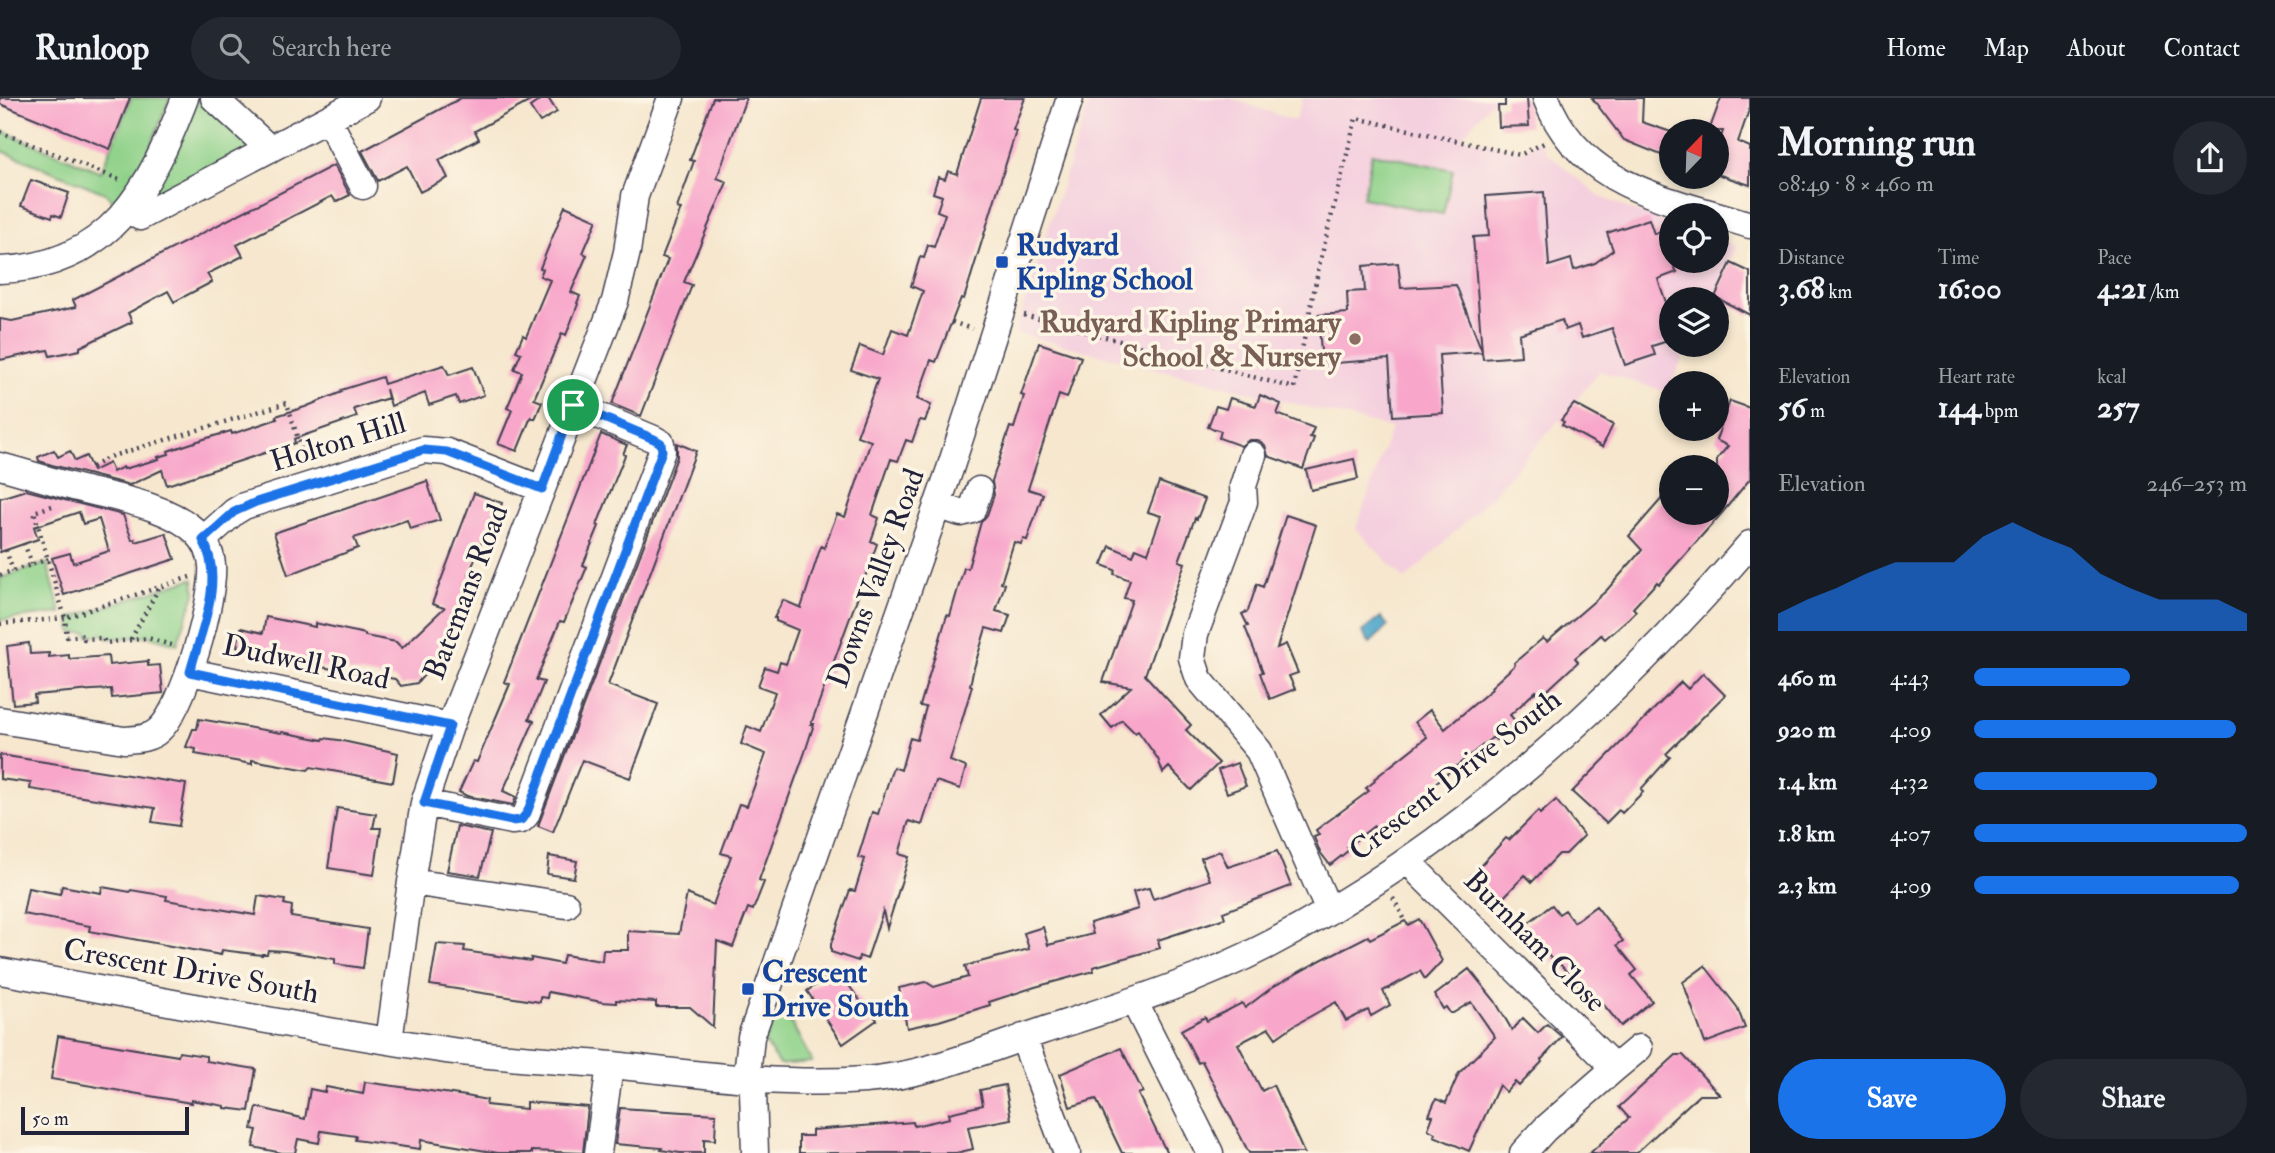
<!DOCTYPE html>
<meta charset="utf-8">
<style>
body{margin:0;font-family:"IM FELL Double Pica",serif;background:#242831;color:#f1f3f6;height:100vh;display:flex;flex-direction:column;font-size:26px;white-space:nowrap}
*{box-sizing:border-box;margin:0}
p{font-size:23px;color:#9ea1a6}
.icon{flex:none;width:38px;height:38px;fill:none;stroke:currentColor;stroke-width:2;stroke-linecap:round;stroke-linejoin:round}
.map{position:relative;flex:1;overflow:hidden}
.panel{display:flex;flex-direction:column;background:#171b24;width:525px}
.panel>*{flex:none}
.needle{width:46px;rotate:23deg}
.tools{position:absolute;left:1659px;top:21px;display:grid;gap:14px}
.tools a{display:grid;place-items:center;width:70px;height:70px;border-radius:50%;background:#171b24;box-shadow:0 4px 10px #0003;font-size:35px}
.scale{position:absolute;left:21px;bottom:18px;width:168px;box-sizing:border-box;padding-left:7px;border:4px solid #22223b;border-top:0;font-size:19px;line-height:24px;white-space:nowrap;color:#22223b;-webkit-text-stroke:5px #fcf5e5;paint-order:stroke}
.pin{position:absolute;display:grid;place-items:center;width:60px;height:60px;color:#fff;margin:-30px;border:4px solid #fff;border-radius:50%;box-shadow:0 2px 7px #0007}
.round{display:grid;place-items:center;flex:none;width:74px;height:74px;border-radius:37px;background:#242831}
.headline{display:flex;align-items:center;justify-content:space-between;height:119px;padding:0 28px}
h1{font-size:38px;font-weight:700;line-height:52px}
.stats{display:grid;grid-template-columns:repeat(3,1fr);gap:10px;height:119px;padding:7px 28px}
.stats div{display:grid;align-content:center}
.stats b{font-size:30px;font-weight:700}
.stats small{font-size:19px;font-weight:400}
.stats p{font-size:19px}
.chart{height:196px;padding:14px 28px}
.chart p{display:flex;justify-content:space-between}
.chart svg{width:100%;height:126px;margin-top:7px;fill:#1a73e8;opacity:.7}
.action{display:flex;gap:14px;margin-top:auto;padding:14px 28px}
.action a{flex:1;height:80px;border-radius:42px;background:#1a73e8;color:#fff;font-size:28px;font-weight:700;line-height:80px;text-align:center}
.action a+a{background:#242831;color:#f1f3f6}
ul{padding:0 28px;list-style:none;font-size:23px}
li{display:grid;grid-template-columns:112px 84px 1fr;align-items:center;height:52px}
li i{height:18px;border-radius:9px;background:#1a73e8}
header{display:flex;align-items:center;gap:42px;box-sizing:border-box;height:98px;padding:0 35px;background:#171b24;border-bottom:2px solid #363941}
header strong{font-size:33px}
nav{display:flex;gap:38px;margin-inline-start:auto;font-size:24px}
.search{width:490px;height:63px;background:#242831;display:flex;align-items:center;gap:18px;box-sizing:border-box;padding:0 24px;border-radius:38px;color:#9ea1a6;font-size:26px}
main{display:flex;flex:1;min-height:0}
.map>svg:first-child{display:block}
</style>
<header>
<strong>Runloop</strong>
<div class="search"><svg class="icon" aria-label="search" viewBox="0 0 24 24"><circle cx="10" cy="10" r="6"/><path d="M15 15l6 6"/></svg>Search here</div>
<nav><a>Home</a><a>Map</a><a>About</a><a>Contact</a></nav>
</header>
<main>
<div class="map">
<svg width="1750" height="1055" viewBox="0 0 1750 1055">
<rect width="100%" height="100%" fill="#fcf5e5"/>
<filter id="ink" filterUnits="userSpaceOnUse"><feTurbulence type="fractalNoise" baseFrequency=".0143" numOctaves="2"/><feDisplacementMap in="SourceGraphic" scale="14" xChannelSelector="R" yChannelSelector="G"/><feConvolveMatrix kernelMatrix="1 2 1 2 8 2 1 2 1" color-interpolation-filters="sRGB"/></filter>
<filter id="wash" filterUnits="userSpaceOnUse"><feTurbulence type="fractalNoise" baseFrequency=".00686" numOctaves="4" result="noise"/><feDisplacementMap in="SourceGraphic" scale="28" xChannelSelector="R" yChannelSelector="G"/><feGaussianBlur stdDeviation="1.57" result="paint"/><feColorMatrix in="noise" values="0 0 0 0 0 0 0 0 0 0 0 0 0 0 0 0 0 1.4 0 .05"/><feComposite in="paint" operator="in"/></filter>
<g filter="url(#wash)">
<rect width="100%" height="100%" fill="#f6e7ce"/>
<path fill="#f4cfde" d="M1090,0H1230L1295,23L1303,0H1495L1462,39L1521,53L1540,42L1547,55L1598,97L1624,109L1671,126V163H1717V141L1737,148L1712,201H1671V247H1689L1667,294L1599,273L1575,304L1489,401L1405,482L1356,431L1391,330L1015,235Z"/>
<path fill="#8ed189" stroke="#587a62" stroke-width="2" d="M131,0H170L140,74L115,105L105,95L0,52V32L101,74Z
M185,0H214L270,51L162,109L137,101Z
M1372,55L1453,72L1443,116L1363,100Z
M47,465L61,515L0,522V480Z
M194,480L195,495L177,546L149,538L107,541L106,536L88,538L87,534L72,535L70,520Z
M782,907L812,964L779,967L764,943Z"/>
<path fill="#4ca5c9" stroke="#376482" stroke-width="2" d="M1381,519L1388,528L1370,545L1362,534Z"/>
<g id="blocks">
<path fill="#f8a7ca" d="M0,0H130L110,51L0,6Z
M461,0H536L475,33L479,41L439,62L448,80L420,94L407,68L378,83L362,53Z
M543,0H548L557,14L540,24L530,9Z
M713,0H746L717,80L727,84L684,184L692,187L641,318L612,306L668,161L662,159L681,111L677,110L694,63L690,62Z
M981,0H1025L1013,32L1016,33L964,201L961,200L936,264L931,262L917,301L931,307L925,323L920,322L912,344L906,342L898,363L891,361L872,417L879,420L871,443L877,446L811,626H814L805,654L759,782L764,784L753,812L748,810L733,849L717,843L713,929L690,909H656V904L616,902V905L602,904L548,894L547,900L540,899V904L430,887L437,846L465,848L464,853L531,863V860L562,866L564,857L602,863L603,852H628V833L679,836L687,796L713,807L731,758L721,755L739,706L747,708L766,656L741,646L747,628L761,634L775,594L758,588L765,569L777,573L780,564L786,566L798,532L776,523V520H774L783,502L801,510L821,448L824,450L837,416L845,419L871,343L857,338L878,281L851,272L860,248L883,257L892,231L908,237L923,193L911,188L920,159L924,160L928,147L934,149L945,116L937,113L942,98L933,95L938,79L945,81L948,73L957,76Z
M1505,0H1527L1529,28L1499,29L1498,8H1505Z
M1592,0H1643L1642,24L1671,34V61L1624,42Z
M1721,0H1750V9L1738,44L1750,49V87L1717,76V51L1723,33H1709Z
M334,67L350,97L336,104L332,98L237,147L243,158L207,176L212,184L174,204L168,193L128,215L132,224L80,249V252L50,258L48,252L0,262V221L12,223L76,209L73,202Z
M31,82L69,95L61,119L53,116L52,119L21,108Z
M1544,94L1549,168L1571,161L1574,172L1595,165L1613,152L1607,135L1649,121L1654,136L1663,133L1671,163L1677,174L1658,181L1671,219V242L1652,248L1655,257L1625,267L1612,230L1582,240L1578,227L1565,232L1562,222L1519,236L1521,258L1483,261L1482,254L1439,257L1443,315L1393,318L1389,261L1322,266L1318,217L1348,215L1347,194L1365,193L1363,168L1398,165L1401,190L1456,187L1482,253L1473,139L1489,138L1486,98Z
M565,108L597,122L583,155L587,157L571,194L580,198L577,205L578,206L566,237L562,235L549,266L534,301L542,304L535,321L531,319L517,353L498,346L512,312L507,310L522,274L514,271L521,255L516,253L523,237L526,239L550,182L540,178L543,171L540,170Z
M1731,165L1750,174V217L1715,199Z
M1039,245L1081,259L1067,300L1059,297L1028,391L1043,396L1027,442L1023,441L1021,446L1014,444L1001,485L1005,486L996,513L1010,517L1004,535L986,530L974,570L970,587L972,588L950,663L966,669L960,691L936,683L922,727L909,723L899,756L909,759L887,830L883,813L867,861L859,858L858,863L831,854V846L850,792L855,793L865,761L858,759L872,714L878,716L893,669L901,672L910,640L917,642L926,609L920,608L947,517L950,518L964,470H968L981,424L987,417L994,397L992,383L1010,329L1014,330L1024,298L1021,297Z
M444,267L449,277L473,269L484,297L459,306L456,298L429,307L425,295L391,308L386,291L388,300L354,311L357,319L294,341L295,345L167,387L162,372L130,387L52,367L39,363L38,359L54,352L58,359L70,353L75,363L86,358L93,373L109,365L113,374L123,369L124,371L159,361L158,359L169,356L168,353L204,341L231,333L232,336L277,321L276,318L305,309L342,294L341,292L382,279L384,286Z
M1260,297L1281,306L1277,316L1314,330L1310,339L1314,340L1303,371L1268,358L1265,347L1258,342H1249L1241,348L1219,340L1221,333L1208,329L1216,308L1226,311L1230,300L1256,308Z
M1730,303L1750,310V381L1722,415L1659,486L1657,484L1633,510L1636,513L1629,520L1605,541L1601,537L1588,549L1575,560L1578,564L1541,598L1536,593L1510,617L1516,624L1496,642L1493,639L1429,690L1431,692L1408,710L1406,709L1377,732L1374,728L1347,749L1349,752L1330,767L1320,754L1314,739L1319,737L1316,732L1369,693L1366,690L1375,683L1374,681L1427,639L1415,624L1430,612L1445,631L1492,591L1491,589L1515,567L1514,565L1543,540L1547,544L1606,493L1642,452L1629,438L1671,390V415H1717V361L1728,348L1716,342Z
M1574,306L1613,327L1602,349L1562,327L1564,324L1561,322Z
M601,336L627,347L623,356L625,357L597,427L599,428L583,467L587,469L564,524L560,523L536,582L544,584L529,621L534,623L503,693L516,699L513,707L467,698L459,694L473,663L477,664L510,586L504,584Z
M677,345L696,353L608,587L658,606L630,680L582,662L553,734L538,728L677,359Z
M1354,361L1358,381L1311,392L1306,372Z
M427,383L440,422L410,431L407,422L354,440L358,450L288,477L274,435Z
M1159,384L1205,401L1197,421L1195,420L1179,463L1185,465L1145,577L1191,627L1186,632L1219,665L1191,692L1169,669L1163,675L1158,661L1138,633L1135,635L1122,622L1112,630L1101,617L1131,589L1103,584L1132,502L1124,500L1130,482L1114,476L1115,472L1102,467L1110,448L1133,458L1136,450L1148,455L1161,418L1148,414Z
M26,392L123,417L132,442L135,441L136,444L166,435L175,461L64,497L52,460L70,455L73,465L109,453L99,421L83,426L79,414L34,429L38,441L0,454V400Z
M474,395L502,405L496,422L491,421L469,476L475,478L460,515L456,514L441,554L423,571L427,574L417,585L401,588L395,581L308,567L258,557L259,553L237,549L241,530L263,535L266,519L315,529V525L365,536V538L396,544L402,550L444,510L432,506Z
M1286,417L1316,427L1277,550L1286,546L1298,575L1289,578L1295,591L1270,601L1260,575L1263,574L1245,529L1248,528L1242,516L1248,513L1257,486L1263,489Z
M29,545L30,556L49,555V559L69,557V561L108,558L109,567L148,563V568L160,567L163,595L112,600L111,591L92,592L34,597L35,604L13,606L7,548Z
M1703,575L1725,597L1666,656L1670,659L1641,691L1643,694L1622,715L1619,712L1606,725L1572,694L1681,584L1688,591Z
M199,621L281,635L282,634L323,642L324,640L338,642L398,655L393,684L311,669L308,672L252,662V666L195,656L196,651L186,649L193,631H197Z
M0,657L186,686L179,728L152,724L155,710L30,691L31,685L0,681Z
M1237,665L1246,688L1227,695L1218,672Z
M1556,702L1584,738L1566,756H1559L1532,784L1525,777L1497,806L1469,780L1506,740L1509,742L1538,713L1540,716Z
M337,710L376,716L373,730H381L374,777L328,770Z
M457,728L491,735L480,778L447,773Z
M1220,753L1228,769L1277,753L1291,788L1223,814L1225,820L1158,842L1160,850L1093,869L1094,873L1035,889L989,904L990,907L939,923L907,930L899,890L926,884L934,889L968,879L965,868L1029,851L1024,835L1043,829L1048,847L1093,836L1090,825L1138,811L1133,794L1149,790L1153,801L1210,782L1201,760Z
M549,758L577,763L574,780L547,776Z
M62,788L101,795L102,789L130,794L131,792L167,798L166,802L255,817L258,798L285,802L284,806L292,808L291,819L368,831L363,870L335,866V861L285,853L268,852L267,856H262V857L222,852L221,857L187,851L89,833L90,828L23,816L28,790L60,796Z
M1552,807L1559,816L1565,812L1574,824L1596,808L1623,843L1617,847L1637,872L1631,877L1652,903L1621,928L1599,901L1597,903L1590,894L1587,897L1560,866L1557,868L1524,828Z
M1419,821L1442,863L1425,881L1420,873L1383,893L1390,907L1371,918L1368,912L1346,923L1336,904L1293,928L1276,940L1269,930L1238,946L1262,993L1273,987L1304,1055H1249L1202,963L1198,965L1181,932L1205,919L1207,923L1242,905L1245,910L1274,888L1321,862L1368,838L1370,841L1405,823L1408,827Z
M1705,868L1737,909L1745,930L1705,945L1683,884Z
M1469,871L1495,903L1512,932L1523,920L1538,935L1547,926L1562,939L1541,962L1542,964L1519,988L1515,984L1506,994L1499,987L1469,1053L1434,1038L1435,1035L1428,1031L1433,1018L1429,1017L1436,1001L1446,1005L1459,975L1495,939L1471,904L1453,915H1450L1446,909L1443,911L1435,897Z
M838,872L855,896L854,899L857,898L864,909L866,907L877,922L843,946L807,893Z
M58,938L178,958L179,954L206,958V963L256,971L249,1013L225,1010V1008L191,1002V1005L51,981Z
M1121,950L1143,994L1138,996L1167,1055H1122L1096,1001L1070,1009L1060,976Z
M1676,957H1683L1720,997H1699L1636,1055H1590L1629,1020L1619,1009Z
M365,984L466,998L487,1002L486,1007L526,1011V1004L588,1009L583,1055L532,1053V1055H498L421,1042L420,1051L355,1042L356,1038L321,1033L319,1045L298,1041L295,1055H282L253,1049L257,1032L252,1031L257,1009L305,1021L310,991L325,994L326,989L363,996Z
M1005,987L1011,1021L968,1029L973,1051L956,1055H799V1038H812V1032L913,1024L914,1028L950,1020L949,1015L983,1007L980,992Z
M620,1010L716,1016L715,1042L704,1041V1055H680L661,1052L662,1050L615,1046Z"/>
</g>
</g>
<g filter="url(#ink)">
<use href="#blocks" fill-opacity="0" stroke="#424051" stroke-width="2"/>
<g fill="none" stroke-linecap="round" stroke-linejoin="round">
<defs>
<path id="minor" d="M214,0L270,51
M1546,0C1580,90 1669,101 1750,127
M328,21L363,88
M129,110L140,119L367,0
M0,172C110,168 150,91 185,0
M1253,357L1243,388L1244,404L1195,536L1192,560L1199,581L1259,653L1329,813
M0,368C26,375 51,383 77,390C113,399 169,408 196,434C205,443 211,454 212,467C215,500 184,610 159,632C150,641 136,641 124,642L0,622
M937,407L961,415L972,412L979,392
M203,442L234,414L244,408L423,352L447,354L542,391
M190,574L450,628
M424,705L512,723L521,722L526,717L662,353L661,345L654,341L573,307
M1409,762L1420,776L1615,970L1545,1031L1523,1055
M411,784L566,807
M0,873C146,899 292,929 439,951C497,960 556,962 613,967C697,976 780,988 865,982C924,978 985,952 1042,933C1118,908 1197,884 1268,847C1454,750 1614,604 1750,446
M1134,903L1210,1055
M1023,939L1067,1055
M389,943L411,784L424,705L450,628L615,203L627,154L635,98L671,0
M1615,970L1639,950
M598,1055L610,967
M755,1055L753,993L748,968L751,939L950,371L1070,0"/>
</defs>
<use href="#minor" stroke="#424051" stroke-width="29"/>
<path stroke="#424051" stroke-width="4.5" stroke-dasharray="2 5" stroke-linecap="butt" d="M0,34L120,82
M1024,217L1294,290L1320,164L1356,20L1520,57L1544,45
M952,224L972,231
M92,369L109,359L287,305L305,364
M52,408L34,414L65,520L190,479
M24,445L32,466
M6,452L13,473
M0,477L49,461
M0,526L65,520L67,539L84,537V541L103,540L105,545L148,540L175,548
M131,541L160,488
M1393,800L1405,822"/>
<use href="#minor" stroke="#fff" stroke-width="26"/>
</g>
</g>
<g fill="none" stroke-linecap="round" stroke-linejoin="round" filter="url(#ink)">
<defs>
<path id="route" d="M573,307L654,341L661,345L662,353L527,715L521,722L512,723L424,705L450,628L190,574C201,533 225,482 203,442L234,414L256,404L423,352L447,354L542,391Z"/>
</defs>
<use href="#route" stroke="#fff" stroke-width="14"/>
<use href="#route" stroke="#1a73e8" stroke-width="9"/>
</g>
<g fill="#1a4fb4" stroke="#fcf5e5" stroke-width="2.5">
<rect x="995" y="157" width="14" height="14" rx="3.5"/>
<rect x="741" y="884" width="14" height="14" rx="3.5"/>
</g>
<circle fill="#8d6e63" stroke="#fcf5e5" stroke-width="2.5" cx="1355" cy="241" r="7"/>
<g text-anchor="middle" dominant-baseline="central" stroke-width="7" stroke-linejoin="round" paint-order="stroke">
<g font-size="30" font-weight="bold" fill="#164399" stroke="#fcf5e5" text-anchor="start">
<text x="1016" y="147">Rudyard<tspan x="1016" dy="34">Kipling School</tspan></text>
<text x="762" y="874">Crescent<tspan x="762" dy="34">Drive South</tspan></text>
</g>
<g font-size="30" font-weight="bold" fill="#785e54" stroke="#fcf5e5" text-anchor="end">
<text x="1341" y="224">Rudyard Kipling Primary<tspan x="1341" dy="34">School &amp; Nursery</tspan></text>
</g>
<g font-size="30" fill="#22223b" stroke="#fcf5e5">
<text transform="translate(338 344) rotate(-17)">Holton Hill</text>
<text transform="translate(876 480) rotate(-70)">Downs Valley Road</text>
<text transform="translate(466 494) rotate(-69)">Batemans Road</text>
<text transform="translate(306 564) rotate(12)">Dudwell Road</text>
<text transform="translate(1455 677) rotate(-38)">Crescent Drive South</text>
<text transform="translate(1535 843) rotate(45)">Burnham Close</text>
<text transform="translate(191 873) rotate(10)">Crescent Drive South</text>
</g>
</g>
</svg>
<div class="tools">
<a><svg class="needle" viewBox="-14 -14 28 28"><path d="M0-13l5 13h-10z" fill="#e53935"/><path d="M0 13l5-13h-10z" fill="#9ea1a6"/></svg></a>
<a><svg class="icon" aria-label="locate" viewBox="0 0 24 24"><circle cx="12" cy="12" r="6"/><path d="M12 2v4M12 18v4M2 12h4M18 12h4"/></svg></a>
<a><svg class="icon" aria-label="layers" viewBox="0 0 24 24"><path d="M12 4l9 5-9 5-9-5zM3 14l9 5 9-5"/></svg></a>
<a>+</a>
<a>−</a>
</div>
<div class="scale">50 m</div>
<div class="pin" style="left:573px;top:307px;background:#1e9e55"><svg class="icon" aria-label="arrive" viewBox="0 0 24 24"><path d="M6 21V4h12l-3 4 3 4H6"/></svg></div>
</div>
<section class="panel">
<div class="headline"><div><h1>Morning run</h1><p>08:49 · 8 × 460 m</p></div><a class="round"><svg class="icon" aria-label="share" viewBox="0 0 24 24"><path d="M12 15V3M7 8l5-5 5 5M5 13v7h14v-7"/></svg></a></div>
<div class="stats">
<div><p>Distance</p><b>3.68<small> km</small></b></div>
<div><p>Time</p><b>16:00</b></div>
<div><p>Pace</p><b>4:21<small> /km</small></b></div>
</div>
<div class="stats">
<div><p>Elevation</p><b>56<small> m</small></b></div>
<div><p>Heart rate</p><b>144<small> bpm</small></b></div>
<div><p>kcal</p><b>257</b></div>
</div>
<div class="chart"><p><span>Elevation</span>246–253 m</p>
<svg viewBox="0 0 160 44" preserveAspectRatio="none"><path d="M0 44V38L10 33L20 29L30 24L40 20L50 20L60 20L70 11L80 6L90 11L100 15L110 24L120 29L130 33L140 33L150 33L160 38V44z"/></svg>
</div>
<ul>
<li><b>460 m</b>4:43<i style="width:57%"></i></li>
<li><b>920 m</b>4:09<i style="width:96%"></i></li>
<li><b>1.4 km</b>4:32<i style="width:67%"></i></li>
<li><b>1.8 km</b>4:07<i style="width:100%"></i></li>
<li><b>2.3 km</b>4:09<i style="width:97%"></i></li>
</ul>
<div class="action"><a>Save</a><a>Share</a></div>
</section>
</main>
